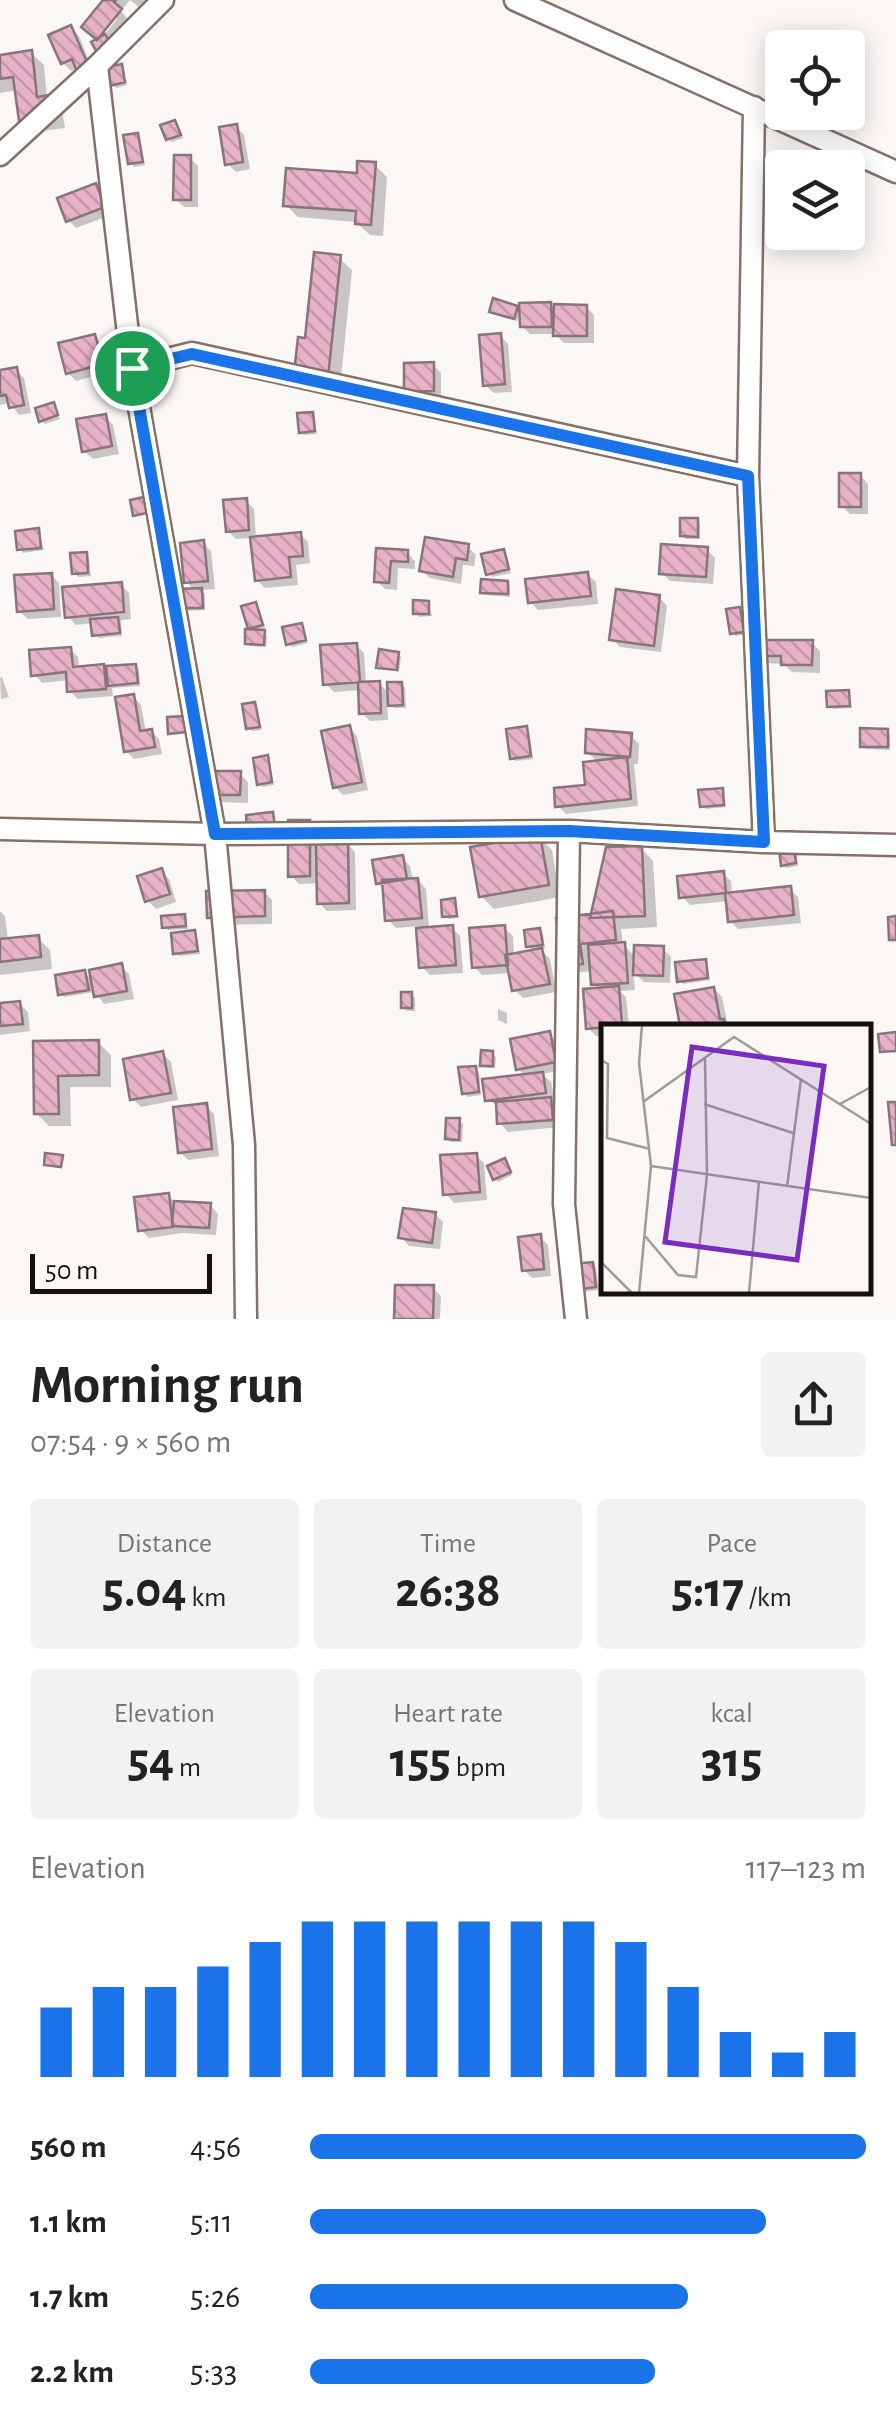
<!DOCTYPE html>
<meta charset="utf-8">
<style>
body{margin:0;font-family:"Alegreya Sans",sans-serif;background:#f2f2f2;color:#222;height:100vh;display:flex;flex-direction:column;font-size:38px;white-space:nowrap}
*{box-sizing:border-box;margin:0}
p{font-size:32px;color:#767676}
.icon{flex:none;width:55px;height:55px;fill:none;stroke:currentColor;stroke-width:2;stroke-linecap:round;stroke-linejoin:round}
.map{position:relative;height:1319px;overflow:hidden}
.sheet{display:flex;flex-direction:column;background:#fff;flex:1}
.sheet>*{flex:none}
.buttons{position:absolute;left:765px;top:30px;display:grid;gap:20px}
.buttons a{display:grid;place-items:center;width:100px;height:100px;border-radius:10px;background:#fff;box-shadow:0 5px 25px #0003;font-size:50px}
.scale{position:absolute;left:30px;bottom:25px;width:182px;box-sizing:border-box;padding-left:10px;border:5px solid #17100c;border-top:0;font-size:28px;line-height:35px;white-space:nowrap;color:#17100c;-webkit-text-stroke:8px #fbf7f5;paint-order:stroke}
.pin{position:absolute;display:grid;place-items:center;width:85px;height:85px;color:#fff;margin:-42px;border:5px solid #fff;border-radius:50%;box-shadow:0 2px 10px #0007}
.round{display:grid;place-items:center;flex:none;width:105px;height:105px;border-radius:10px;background:#f2f2f2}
.headline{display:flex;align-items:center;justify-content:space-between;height:170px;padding:0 30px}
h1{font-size:55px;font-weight:700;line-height:75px}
.metrics{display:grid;grid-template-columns:repeat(3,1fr);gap:15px;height:170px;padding:10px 30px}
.metrics div{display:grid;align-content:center;border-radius:10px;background:#f2f2f2;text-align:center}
.metrics b{font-size:50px;font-weight:700}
.metrics small{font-size:28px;font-weight:400}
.metrics p{font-size:28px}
.chart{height:280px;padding:20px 30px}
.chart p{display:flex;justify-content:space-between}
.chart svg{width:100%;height:180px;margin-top:10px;stroke:#1a73e8;stroke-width:6}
ul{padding:0 30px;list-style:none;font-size:32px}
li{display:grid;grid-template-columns:160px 120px 1fr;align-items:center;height:75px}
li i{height:25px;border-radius:12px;background:#1a73e8}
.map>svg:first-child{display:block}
</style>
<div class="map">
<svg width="896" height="1319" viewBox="0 0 896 1319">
<defs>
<pattern id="building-back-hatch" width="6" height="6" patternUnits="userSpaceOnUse" patternTransform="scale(2.5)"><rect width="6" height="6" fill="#e7b1c8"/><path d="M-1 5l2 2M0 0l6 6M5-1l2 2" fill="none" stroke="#c597ab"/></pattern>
</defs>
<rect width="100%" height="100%" fill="#fbf7f5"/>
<path fill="#0003" d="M106,0H151L144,11L130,0L121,11L128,19L109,42L101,39L117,19Z
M71,28L79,36L97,80L78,68L71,71L63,63Z
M31,53L44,65L47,98L62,110L65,128L34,132L22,120L17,90L0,93V58Z
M121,67L127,85L116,88L113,84Z
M174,122L183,138L172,142L168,139Z
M236,127L244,135L250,169L236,172L227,163Z
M137,135L145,165L134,167L130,163Z
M190,158L198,166V207H184L175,199Z
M375,165L387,177L383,236L370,235L356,222L298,217L286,205L359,176Z
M96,186L104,194L111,215L76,228L68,220Z
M339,258L352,270L340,388L309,384L308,340Z
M550,305L555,310L586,307L594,315V343H564L555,334H530L522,326Z
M517,308L520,311L517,321L492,311Z
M500,335L508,344L512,392L494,393L485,385Z
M94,337L102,345L109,372L76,381L68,373Z
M433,365L441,373V398L406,390Z
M16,370L24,378L31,413L19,415L10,403L0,405V373Z
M53,404L60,419L45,424L41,420Z
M312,414L317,434L304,435L301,432Z
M105,417L113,425L119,454L93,459L84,451Z
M860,475L868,484V514H850L842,506Z
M246,501L254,509L256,539L300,534L308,542L310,563L296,565L298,585L265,588L257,580L253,538L236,539L228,531Z
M697,521L700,524V539H686L683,535Z
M38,531L44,550L23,553L20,549Z
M203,543L211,551L215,589L201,590L205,594V610L185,611L181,607L195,591L187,582Z
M468,547L476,555L474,566L463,565L461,584L430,578L421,570Z
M707,550L715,558L713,584L670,581L662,573Z
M379,551L407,553L415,561V569L398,568L397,590L385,589L377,581Z
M503,551L511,573L492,577L489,574Z
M86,555L89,558L91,576L78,577L74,573Z
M587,574L596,582L598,604L538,610L530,602Z
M51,575L59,583L61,617L28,619L19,611Z
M507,583L510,586V597L486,595L483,592Z
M121,585L129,593L131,619L121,620L122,636L98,638L93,623L76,625L68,616Z
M659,597L667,606L661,652L620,647L612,639Z
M428,603L432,616L419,617L416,613Z
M255,605L265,628L260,629L267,636L266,647L251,646L247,643L255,632L250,628Z
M739,610L746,634L736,636L732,632Z
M301,625L308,643L292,647L288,644Z
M812,643L820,651V673L792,672L783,664L760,663L752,655Z
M356,645L364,653L366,684L379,683L390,694L401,684L405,688L406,708H394L387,701L388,720L370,721L362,713L361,690L334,692L326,684Z
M70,649L78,657L79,669L136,666L139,670L140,686L112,688L113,696L78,699L70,691L69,680L42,683L34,674Z
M398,654L401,657L399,672L379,667Z
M2,677L9,697L1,699L0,678Z
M848,692L852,708L833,709L829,706Z
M133,696L141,705L146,732L151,731L159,739L162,754L134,759L126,751Z
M254,705L262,730L252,731L248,728Z
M349,728L357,736L368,790L343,795L335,787Z
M526,729L529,732L533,759L516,761L512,758Z
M887,731L890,735V750L866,749L862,746Z
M631,736L639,744L638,764H634L638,806L566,814L558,806L588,787L598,762L587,752Z
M267,758L274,785L263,787L260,783Z
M240,774L248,782V803L220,802L212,794Z
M722,791L726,807L706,809L702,806Z
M291,823L347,844L355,852L356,910L327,911L319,903V883L299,884L291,876Z
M539,837L552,850L560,897L494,909L481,896Z
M795,837L798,866L786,868L783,864Z
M641,848L653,861L657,927L621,929L623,944L636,958L663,949L671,957L670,983L644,982L633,972L635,990L620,991L626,997L629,1026H604V1036H596L588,1028L600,990L594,984L593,971L572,973L564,965L593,916Z
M402,858L410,866L413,881L418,880L426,889L429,930L452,928L460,936L463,973L430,975L422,967L419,926L396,928L388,920L385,890L378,883Z
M161,871L169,879L176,902L156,909L148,901Z
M723,873L731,881L732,895L790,889L798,897L801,923L738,929L730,921L728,901L690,905L682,896Z
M264,892L272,900V924L218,925L210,917Z
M454,901L459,918L448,919L445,916Z
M0,911L5,916L8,941L38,938L50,950L52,969L0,975Z
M184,917L188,929L168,930L164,927Z
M504,928L513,936L514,956L535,952L528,946L540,931L543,934L545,948H539L550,959L556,992L523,998L515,990L511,973L482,975L474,967Z
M194,933L200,954L179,956L175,953Z
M705,961L710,980L683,984L680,981Z
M121,966L129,974L134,999L104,1004L95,992L64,997L61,994L84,972L93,981Z
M714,989L722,997L728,1026H682L677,996Z
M411,994L415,998V1011H407L403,1007Z
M19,1003L28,1012L30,1031L0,1035V1005Z
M498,1009L507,1013V1024L498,1020Z
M549,1034L557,1042L563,1070L542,1074L551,1082L560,1127L508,1132L500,1123L499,1107L487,1099L526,1076L518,1069Z
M98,1042L111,1055V1087H70L71,1126H49L36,1113L35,1043Z
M163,1054L171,1062L178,1100L141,1107L133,1099Z
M492,1054L496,1057L495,1068H486L483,1065Z
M475,1068L479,1072L481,1095L468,1097L464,1093Z
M206,1106L214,1114L219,1156L188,1160L180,1152Z
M459,1121L463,1124L462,1142H450L447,1138Z
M476,1155L484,1163L487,1200L454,1203L446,1194Z
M507,1164L512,1175L498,1182L495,1179Z
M168,1196L176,1203L210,1205L218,1214L216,1235L182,1233L149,1238L141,1230Z
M435,1214L443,1222L440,1249L409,1246L401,1237Z
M540,1237L548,1245L551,1276L532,1278L524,1270Z
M592,1264L596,1268L599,1290L581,1292Z
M433,1288L441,1296L440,1319H397Z"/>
<path fill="url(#building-back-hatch)" stroke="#89747c" stroke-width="2.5" d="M103,0H116L114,2L122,9L97,40L81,27Z
M71,25L91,72L79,77L72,59L61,64L48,35Z
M105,34L112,47L98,54L91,42Z
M32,50L37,97L50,95L54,116L19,121L13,77L0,79V55Z
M122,64L125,82L110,86L107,67Z
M175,120L181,135L166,140L160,125Z
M237,124L243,162L225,165L219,127Z
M138,133L143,162L128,164L123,135Z
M174,155H191V200H173Z
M357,161L376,162L371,225L355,224L356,211L283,206L286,168L357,173Z
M96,183L105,207L66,222L57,198Z
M314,252L341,255L328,377L294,373L298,337L305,338Z
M493,298L518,306L514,319L489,312Z
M551,302L552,327H520L519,303Z
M554,304L587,305V336H553Z
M501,333L505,384L483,386L479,335Z
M95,334L103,364L66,374L58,343Z
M434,362V391L404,392V363Z
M17,367L24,405L9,408L6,395L0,396V370Z
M54,402L58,415L39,422L35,408Z
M313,412L315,431L299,433L297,413Z
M106,414L112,446L82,452L76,419Z
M839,473H861V507H839Z
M148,496L151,512L133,516L130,500Z
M247,498L249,530L226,532L223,500Z
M680,518H698V537L680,536Z
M39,528L41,548L17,550L15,531Z
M301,532L303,556L289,557L291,577L255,581L250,537Z
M425,537L469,544L467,560L456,558L453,577L419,571Z
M204,540L208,581L184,583L180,543Z
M661,544L708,547L706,577L659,574Z
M376,548L408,550V562L391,561L389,583L374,582Z
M504,549L509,569L486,575L481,554Z
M87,552L88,573L72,574L70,553Z
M588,572L591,596L528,603L525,579Z
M52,573L54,609L17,612L14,575Z
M481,579L508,581V594L480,593Z
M122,582L124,612L65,618L62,587Z
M202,588L203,608H179L178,589Z
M616,589L660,595L654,646L609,640Z
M413,600L429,601V614H413Z
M256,602L263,625L248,629L241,606Z
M740,607L744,632L730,634L726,609Z
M118,617L120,633L92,636L90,619Z
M302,623L306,640L286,645L282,627Z
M245,629L265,630L264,645L245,644Z
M749,640H813L812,665H781V656H749Z
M357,643L360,682L323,685L320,645Z
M71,647L73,667L104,664L106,689L67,692L66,672L31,676L29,650Z
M379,649L399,652L397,670L376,668Z
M136,664L138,683L108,686L106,666Z
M380,681L381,713L359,714L358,682Z
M387,682H402L403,705L388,706Z
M849,690L850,706L827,707L826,691Z
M134,694L140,731L152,729L155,747L124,752L115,697Z
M255,702L260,727L246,729L242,704Z
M186,716L187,732L168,734L167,717Z
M350,725L362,782L333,788L321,731Z
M527,726L531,756L510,759L506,729Z
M860,728L888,729V747H860Z
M586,729L632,733L630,757L585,753Z
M268,755L272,782L257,785L253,758Z
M627,757L631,799L555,807L554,788L585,785L583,762Z
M210,771H241L240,795H210Z
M723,788L724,805L700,807L698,790Z
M273,812L275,826L247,829L246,815Z
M288,820H310V876L288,877Z
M792,831L796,863L781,866L777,832Z
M540,835L549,885L479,897L470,847Z
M348,842L349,903L317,904L316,843Z
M642,846L645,916L590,918L606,847Z
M403,855L407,879L376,884L372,860Z
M162,868L170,894L145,902L137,876Z
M724,871L726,893L679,898L677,876Z
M418,878L422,918L385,921L382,880Z
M791,886L794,915L728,922L725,893Z
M265,890V916L207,918L206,891Z
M455,898L457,916L442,917L441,900Z
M613,911L616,940L580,944L583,964L562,966L556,918Z
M185,914L186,926L162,928L161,916Z
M896,916V940H889L888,917Z
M453,925L456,965L419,968L416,928Z
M505,925L508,965L472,968L469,928Z
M540,928L543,945L526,947L524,930Z
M195,930L198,951L173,954L171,933Z
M39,935L41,957L0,962V939Z
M625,942L628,983L591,985L588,945Z
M634,945L664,946L663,976L633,975Z
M542,948L550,984L512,991L505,955Z
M706,959L708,978L677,982L675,962Z
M122,963L127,991L94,997L89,970Z
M85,970L89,990L58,995L55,975Z
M619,986L622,1026L586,1029L583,989Z
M714,987L720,1019H724L725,1026H680L674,994Z
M401,992H412V1008H401Z
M20,1001L23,1024L0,1026V1003Z
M550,1031L556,1062L516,1070L510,1039Z
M896,1032V1051L880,1052L878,1034Z
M99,1040V1075L58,1076L59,1114H34L33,1041Z
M481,1050L493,1051V1066H480Z
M163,1051L171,1093L130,1100L123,1059Z
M476,1066L479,1092L462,1094L458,1067Z
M543,1072L546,1093L485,1101L482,1079Z
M551,1097L553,1120L497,1124L496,1102Z
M888,1102H896V1145H892Z
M207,1103L212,1149L178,1153L173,1107Z
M446,1118H460L459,1140L445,1139Z
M45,1153L63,1155L61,1167L44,1165Z
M477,1153L480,1192L443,1195L440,1155Z
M505,1158L511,1172L493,1180L487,1166Z
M169,1193L173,1227L138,1231L134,1197Z
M174,1201L211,1203L209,1228L172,1226Z
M403,1208L436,1212L432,1243L398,1238Z
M541,1234L544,1269L522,1271L518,1237Z
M593,1262L596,1287L575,1290L571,1264Z
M395,1285H434L433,1319H394Z"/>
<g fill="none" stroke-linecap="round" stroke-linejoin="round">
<defs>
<path id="minor" d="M515,0L896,172
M97,66L132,368L215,834L244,1145L246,1319
M754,107L748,476L764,842
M0,155L97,66L163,0
M132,368L192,353L748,476
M0,829L215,834L569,831L764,842L896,845
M569,831L564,1204L576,1319"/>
</defs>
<use href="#minor" stroke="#867169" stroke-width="25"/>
<use href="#minor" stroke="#fff" stroke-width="20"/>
</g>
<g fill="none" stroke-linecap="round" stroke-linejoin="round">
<defs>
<path id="route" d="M192,354L748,476L764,842L569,831L215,834L132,368Z"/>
</defs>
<use href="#route" stroke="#fff" stroke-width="20"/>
<use href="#route" stroke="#1a73e8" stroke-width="12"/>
</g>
<g transform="translate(601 1024)">
<rect width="270" height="270" fill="#fbf7f5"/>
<path fill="none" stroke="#a09b98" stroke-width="2.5" d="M0,36L7,40L6,114L49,125M42,78L133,13L270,100M103,80L192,109M239,80L270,63M50,142L270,174M186,163L200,55M44,212L77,251L95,253L106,151L104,35M0,238L31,269M38,269L50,142L38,39L41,1M148,269L158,157"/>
<path fill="#7b2cbf" fill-opacity="0.15" stroke="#7b2cbf" stroke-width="5" d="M91,23L223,42L196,236L64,218Z"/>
<rect width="270" height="270" fill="none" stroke="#17100c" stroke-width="5"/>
</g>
</svg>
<div class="buttons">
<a><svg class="icon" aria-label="locate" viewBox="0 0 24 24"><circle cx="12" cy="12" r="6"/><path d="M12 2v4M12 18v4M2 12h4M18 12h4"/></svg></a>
<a><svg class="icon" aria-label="layers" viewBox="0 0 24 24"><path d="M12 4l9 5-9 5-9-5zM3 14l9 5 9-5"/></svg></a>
</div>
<div class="scale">50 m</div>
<div class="pin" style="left:132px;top:368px;background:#1e9e55"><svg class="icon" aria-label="arrive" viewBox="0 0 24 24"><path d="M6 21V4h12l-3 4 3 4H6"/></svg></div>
</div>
<section class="sheet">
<div class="headline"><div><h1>Morning run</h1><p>07:54 · 9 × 560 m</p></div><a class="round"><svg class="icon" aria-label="share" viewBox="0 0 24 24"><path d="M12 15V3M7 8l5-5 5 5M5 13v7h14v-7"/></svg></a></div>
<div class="metrics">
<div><p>Distance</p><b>5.04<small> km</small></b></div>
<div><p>Time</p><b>26:38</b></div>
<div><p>Pace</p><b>5:17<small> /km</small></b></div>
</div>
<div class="metrics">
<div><p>Elevation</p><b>54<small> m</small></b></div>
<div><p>Heart rate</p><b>155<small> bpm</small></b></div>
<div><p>kcal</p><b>315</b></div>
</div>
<div class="chart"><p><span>Elevation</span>117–123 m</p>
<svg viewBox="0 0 160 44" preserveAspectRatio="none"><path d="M5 44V27M15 44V22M25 44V22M35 44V17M45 44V11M55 44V6M65 44V6M75 44V6M85 44V6M95 44V6M105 44V6M115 44V11M125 44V22M135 44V33M145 44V38M155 44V33"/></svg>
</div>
<ul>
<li><b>560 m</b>4:56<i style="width:100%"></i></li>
<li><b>1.1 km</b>5:11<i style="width:82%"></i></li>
<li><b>1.7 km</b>5:26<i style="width:68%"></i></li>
<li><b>2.2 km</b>5:33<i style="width:62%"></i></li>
</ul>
</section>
